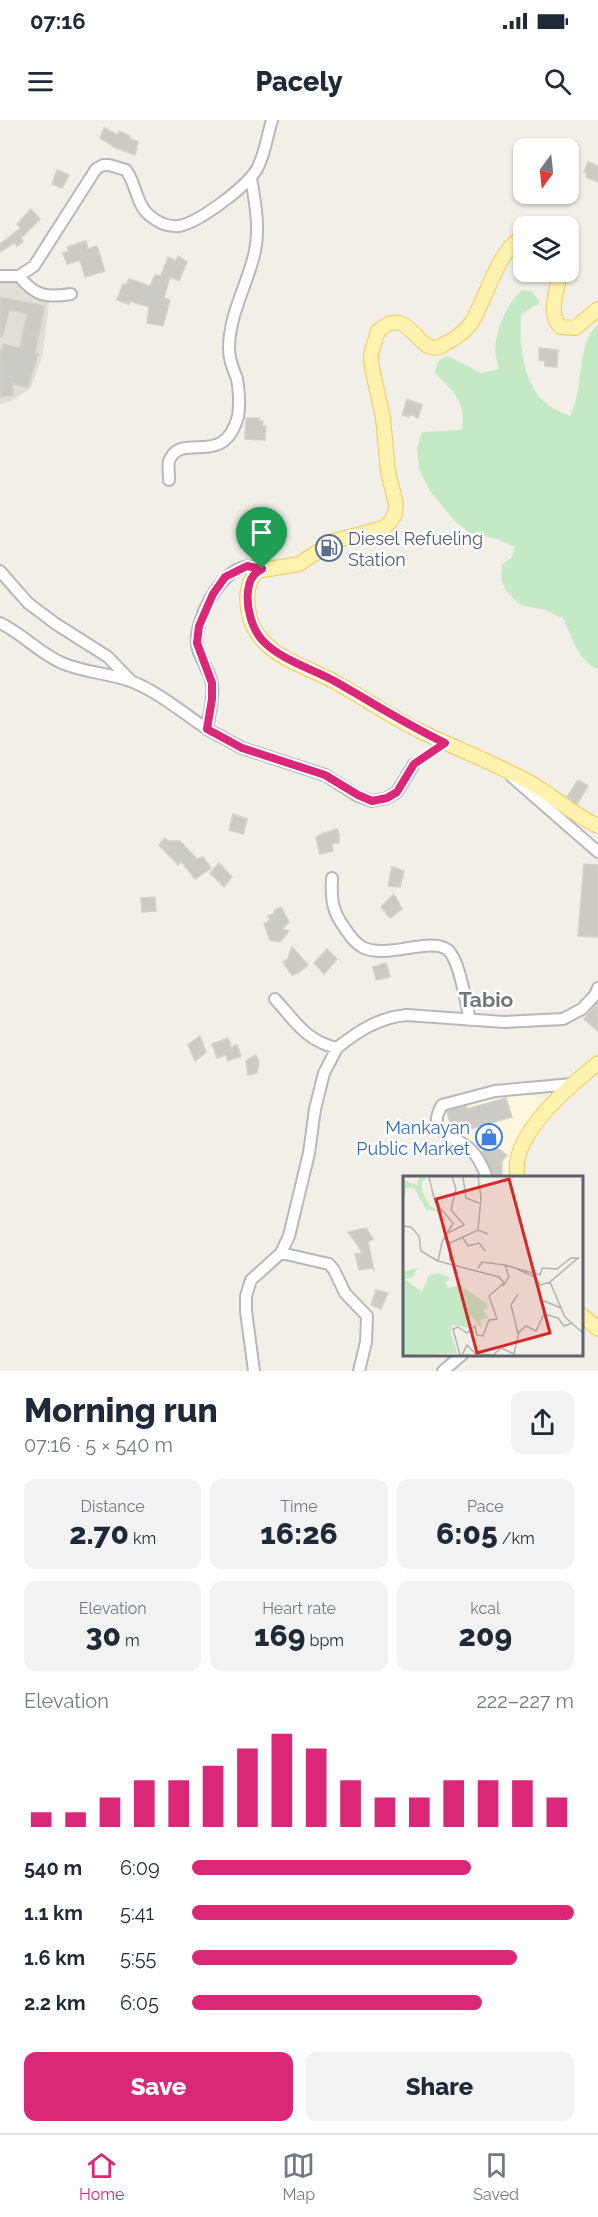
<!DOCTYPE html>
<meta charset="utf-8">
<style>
body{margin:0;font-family:Raleway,sans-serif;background:#f2f2f3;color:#1f2937;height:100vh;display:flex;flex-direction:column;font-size:22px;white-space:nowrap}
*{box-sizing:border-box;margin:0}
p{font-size:20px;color:#747a83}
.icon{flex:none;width:33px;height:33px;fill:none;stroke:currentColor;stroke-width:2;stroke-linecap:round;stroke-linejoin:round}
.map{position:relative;height:1251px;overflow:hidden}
.panel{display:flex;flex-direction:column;background:#fff;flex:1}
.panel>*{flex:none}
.needle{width:39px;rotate:195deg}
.tools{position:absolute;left:513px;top:18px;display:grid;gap:12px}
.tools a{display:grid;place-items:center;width:66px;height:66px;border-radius:12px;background:#fff;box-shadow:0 2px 4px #0004;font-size:30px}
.pin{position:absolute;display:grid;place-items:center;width:51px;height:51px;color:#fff;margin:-62px -26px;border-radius:50% 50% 50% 0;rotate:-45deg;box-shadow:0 0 6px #0007}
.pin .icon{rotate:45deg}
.round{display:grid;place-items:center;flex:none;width:63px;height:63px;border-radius:12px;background:#f2f2f3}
.head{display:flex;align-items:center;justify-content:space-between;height:102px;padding:0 24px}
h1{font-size:33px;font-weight:800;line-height:45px}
.stats{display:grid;grid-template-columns:repeat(3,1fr);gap:9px;height:102px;padding:6px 24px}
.stats div{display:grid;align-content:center;border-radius:12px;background:#f2f2f3;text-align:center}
.stats b{font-size:30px;font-weight:800}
.stats small{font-size:16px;font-weight:400}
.stats p{font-size:16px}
.chart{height:168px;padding:12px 24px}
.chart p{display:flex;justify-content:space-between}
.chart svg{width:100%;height:108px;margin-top:6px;stroke:#db2777;stroke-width:6}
.primary-button{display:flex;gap:12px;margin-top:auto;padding:12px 24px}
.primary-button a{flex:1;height:69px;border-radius:12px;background:#db2777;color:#fff;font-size:24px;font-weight:800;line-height:69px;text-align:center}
.primary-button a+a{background:#f2f2f3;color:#1f2937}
ul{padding:0 24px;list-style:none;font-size:20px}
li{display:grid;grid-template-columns:96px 72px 1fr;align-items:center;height:45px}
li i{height:15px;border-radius:8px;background:#db2777}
.status{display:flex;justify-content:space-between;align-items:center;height:42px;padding:0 30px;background:#fff;direction:ltr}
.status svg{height:16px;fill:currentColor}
header{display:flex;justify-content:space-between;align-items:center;height:78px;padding:0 24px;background:#fff;font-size:27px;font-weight:800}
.tab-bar{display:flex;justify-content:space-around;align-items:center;height:84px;border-top:2px solid #e0e1e3;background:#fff;font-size:16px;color:#747a83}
.tab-bar a{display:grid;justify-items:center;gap:3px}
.tab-bar .on{color:#db2777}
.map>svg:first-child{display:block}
</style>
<div class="status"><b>07:16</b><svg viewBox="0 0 49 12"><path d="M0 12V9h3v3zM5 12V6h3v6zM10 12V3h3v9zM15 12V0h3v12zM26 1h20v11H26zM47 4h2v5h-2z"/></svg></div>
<header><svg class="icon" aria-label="menu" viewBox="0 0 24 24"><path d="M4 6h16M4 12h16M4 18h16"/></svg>Pacely<svg class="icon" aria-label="search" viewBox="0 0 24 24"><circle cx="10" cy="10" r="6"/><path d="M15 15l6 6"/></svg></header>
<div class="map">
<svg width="598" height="1251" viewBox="0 0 598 1251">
<rect width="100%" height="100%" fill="#f1efe8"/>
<path fill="#fef7e0" d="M524,973L546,979L528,1003L513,1032L511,1057H488L479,1036L447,1010L439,999L442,990L458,982Z"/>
<path fill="#e1ded6" d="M0,160L18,163L49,183L43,233L31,268L12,281L0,285Z"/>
<path fill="#c5e8c5" d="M522,170L532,171L540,183L531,188L521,195C519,224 523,266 548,285C554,289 563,293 570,296C585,268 575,226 598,204V549C579,543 571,515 563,498L545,490L520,485L507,472L501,460L502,445L512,437L515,427L497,419L470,413L453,399L430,371L419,349L417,328L422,312L462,310C466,281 455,273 435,253L438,241L447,236L481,253L499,249C498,243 495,236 495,230C496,210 507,182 522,170Z"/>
<path fill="#cccac5" stroke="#d6d1c6" stroke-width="1.5" d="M104,8L118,15L119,11L130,16L129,18L138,22L135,35L114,27L100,18Z
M588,42L598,46V62L586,57L587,53L584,52Z
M57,50L69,55L62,68L52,64Z
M31,89L40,99L21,118L23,122L17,126L14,123L0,132V124L21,108L17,104Z
M86,121L88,129L97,126L105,151L85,157L80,140L67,144L63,133L69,131L67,127Z
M178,136L187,142L179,161L170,157L164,178L170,180L163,206L147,203L149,187L130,181L129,184L117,180L123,164L126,165L129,159L150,166L155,155L161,156L168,137L176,141Z
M0,177L45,186L35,233L38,234L28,268L12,263L14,275L0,277V235L3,224L20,228L27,194L10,190L2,217H0Z
M539,228L558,230L557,247L545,246V241L539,240Z
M407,279L422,285L418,298L410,294L409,297L402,295Z
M246,298H259V301H263L262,306H266L265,320L245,319Z
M578,660L588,666L577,684L567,677Z
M233,694L247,699L243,714L229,710Z
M337,709L339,714V723H332L333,731L320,734L316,718L319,715Z
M165,718L168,721H180L197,739L203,737L211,748L195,759L181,741L178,745L159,725Z
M219,743L232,757L224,767L210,753Z
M584,744L598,745V817L578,816Z
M392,747L404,751L400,767L388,766Z
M394,774L402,789L390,798L381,787Z
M155,777L156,791L142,792L141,778Z
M281,787L289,802L282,809L289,811L280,822L270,820L264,804L270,800L268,796L275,793L274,790Z
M292,827L308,845L298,853L292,855L283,842L288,839Z
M327,829L337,839L324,854L314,843Z
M386,843L390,857L376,860L373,847Z
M598,883V911L584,899Z
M200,916L206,932L195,941L188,925Z
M228,918L231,927L237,925L241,936L228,941L226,935L217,938L212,924Z
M255,935L259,941L257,953L248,955L246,941Z
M506,978L512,997L464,1011L454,1004L450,1005L447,991L466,986L467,989Z
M493,1025L507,1035L502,1041V1058H494L482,1032L487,1026L491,1029Z
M366,1108L373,1119L368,1122L374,1150L372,1148L359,1150L355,1134L363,1133L348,1112Z
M376,1170L388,1173L381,1189L371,1185Z"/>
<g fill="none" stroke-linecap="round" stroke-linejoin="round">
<defs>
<path id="minor" d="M0,156H19L34,146L96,49L103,45H109L126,50C136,63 136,84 149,95C157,102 168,107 179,106C200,102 246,67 257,49C265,34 267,16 272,0
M19,156C35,176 46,178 71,174
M169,360C169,354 168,346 169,341C181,310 224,350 238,296C240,286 239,269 237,259C233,248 229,241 229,228C229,194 248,164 255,131C260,106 255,82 251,58
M262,449C256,448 249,445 244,447C219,453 194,501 197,525C199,539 210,550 212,564C214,578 209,595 207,609L242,628L325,655L358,676L372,681L387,678L397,672L414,644
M0,451L28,483L56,504L108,537L131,561
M0,503C23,514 39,533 62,543C85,553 110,553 133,562C160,573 183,593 207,609
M512,657L598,732
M332,758C331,781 332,791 346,810C350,816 355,823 362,827C387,840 430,816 448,830C460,841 466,884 470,900
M275,879C295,901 306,921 337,928C358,911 380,897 407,895L504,902L563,899L582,889L595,875L598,868
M487,1058C483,1047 478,1036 470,1029C453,1013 425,1015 442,985L495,971L573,964
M281,1133L329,1144L334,1150L345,1173L367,1196L366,1222L359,1251
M254,1251L246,1191V1176L251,1160L281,1133L289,1116L309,1033L315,989L324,953L337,928
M443,1251L463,1234"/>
<path id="major" d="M524,117C498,126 485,185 469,206C463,213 451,221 443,225C418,241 411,181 378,211L371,234L372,248L383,298L388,352L396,384L395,394L390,402L383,408L334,421L299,444L257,451C240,470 247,505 264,522C282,541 312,549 335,562C363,577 389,596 418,610C454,628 493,642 529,662C553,675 573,695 598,706
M560,152C558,170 547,191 560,207L575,208L598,189
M518,1058C507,1017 570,966 598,943
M582,1195L598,1209"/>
</defs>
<use href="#minor" stroke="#b5b8bc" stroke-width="14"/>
<use href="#major" stroke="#f2c960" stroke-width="16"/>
<path stroke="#9cc7a9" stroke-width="1.5" stroke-dasharray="6 3" stroke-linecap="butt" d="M423,637L434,630"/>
<use href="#minor" stroke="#fff" stroke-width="10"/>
<use href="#major" stroke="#fff2af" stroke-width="14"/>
</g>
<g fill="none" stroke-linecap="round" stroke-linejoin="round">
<defs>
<path id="route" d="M247,446L262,449C253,453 249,461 248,471C246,488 252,510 264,522C283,541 313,549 336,562C373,583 407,605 445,623L414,644L397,672L387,678L372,681L358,675L325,655L242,628L207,609L212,579V563L197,523L199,506L213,474L225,457Z"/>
</defs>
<use href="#route" stroke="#fff" stroke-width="12"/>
<use href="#route" stroke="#db2777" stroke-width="8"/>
</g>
<defs>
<symbol id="fuel-ring" viewBox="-11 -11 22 22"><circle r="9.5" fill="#fff" stroke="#5c6f8a" stroke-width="1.5"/><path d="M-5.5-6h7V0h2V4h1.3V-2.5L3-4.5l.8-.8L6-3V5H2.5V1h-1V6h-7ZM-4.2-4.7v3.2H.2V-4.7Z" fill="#5c6f8a"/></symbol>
<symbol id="shop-ring" viewBox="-11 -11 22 22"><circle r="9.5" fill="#fff" stroke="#3f7fe0" stroke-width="1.5"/><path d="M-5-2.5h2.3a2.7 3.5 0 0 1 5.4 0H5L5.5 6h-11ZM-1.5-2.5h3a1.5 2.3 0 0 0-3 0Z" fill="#3f7fe0"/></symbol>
</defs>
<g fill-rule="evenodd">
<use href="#fuel-ring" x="314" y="413" width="30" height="30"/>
<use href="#shop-ring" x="474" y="1002" width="30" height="30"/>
</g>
<g text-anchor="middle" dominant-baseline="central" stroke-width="5" stroke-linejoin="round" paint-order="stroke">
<g font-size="18" fill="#4e5e75" stroke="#fff" text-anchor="start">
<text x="348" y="418">Diesel Refueling<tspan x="348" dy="21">Station</tspan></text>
</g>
<g font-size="18" fill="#366cbe" stroke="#fff" text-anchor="end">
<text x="470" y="1007">Mankayan<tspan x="470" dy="21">Public Market</tspan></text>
</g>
<g font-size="21" font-weight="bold" fill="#70757a" stroke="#fff">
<text x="486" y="879">Tabio</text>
</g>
</g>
<g transform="translate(403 1056)">
<rect width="180" height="180" fill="#f1efe8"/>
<path d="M16,1H24L19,6V15L26,29L39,37L23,33L11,12H3L1,23L0,4L14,9ZM14,92L10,101L2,103L19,116L26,99L36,97L47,102L43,106L45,112L57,109L84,128L85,133L80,134L86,142L78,143V153L68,139L67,152L49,149L48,157L54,177L0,179V96Z" fill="#c5e8c5"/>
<path fill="none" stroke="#b3b3b1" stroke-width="1.5" d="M26,1L32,26L50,47L39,66L35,85L96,101L101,107L86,120L94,143L86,144L80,160L74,159L72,150L64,157L55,151L50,153L57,179M60,1L63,22L76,27M75,1L78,21L75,54M0,50L8,51L16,60L18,75L35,85M45,57L61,49L48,34L53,12L49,1M60,62L65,70L76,67L82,75M52,88L47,84V67L75,54L85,58M102,89L137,99L139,92L154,93L168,82H175L147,106L162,141L180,157M75,92L79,86L102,89L106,101L100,110M114,93L132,101L137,109L148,106M141,125L158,132M115,158L108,129L115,118M59,179L64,169L73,178L90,179L98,172L111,178L116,156L123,150L133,155L141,138L155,142L161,150L169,147"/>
<path fill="#d62828" fill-opacity="0.15" stroke="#d62828" stroke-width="3" d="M106,3L147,157L74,177L33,23Z"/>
<rect width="180" height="180" fill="none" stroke="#5f6368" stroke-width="3"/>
</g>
</svg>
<div class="tools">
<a><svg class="needle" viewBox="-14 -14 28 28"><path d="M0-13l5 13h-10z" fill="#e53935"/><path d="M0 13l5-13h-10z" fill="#747a83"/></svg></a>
<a><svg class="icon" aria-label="layers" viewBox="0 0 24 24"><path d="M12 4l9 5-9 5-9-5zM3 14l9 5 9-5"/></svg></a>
</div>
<div class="pin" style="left:262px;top:449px;background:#1e9e55"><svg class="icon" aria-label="arrive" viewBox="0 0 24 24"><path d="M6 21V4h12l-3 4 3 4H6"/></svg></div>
</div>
<section class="panel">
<div class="head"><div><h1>Morning run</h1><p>07:16 · 5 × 540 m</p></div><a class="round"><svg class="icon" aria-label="share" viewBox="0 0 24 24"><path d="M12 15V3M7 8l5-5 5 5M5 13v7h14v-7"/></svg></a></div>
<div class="stats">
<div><p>Distance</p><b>2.70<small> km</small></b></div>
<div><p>Time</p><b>16:26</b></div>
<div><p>Pace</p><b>6:05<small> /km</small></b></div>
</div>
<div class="stats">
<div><p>Elevation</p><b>30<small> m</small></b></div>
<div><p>Heart rate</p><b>169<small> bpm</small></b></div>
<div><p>kcal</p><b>209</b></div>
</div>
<div class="chart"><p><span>Elevation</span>222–227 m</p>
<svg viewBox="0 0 160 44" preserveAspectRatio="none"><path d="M5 44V38M15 44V38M25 44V32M35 44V25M45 44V25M55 44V19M65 44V12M75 44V6M85 44V12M95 44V25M105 44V32M115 44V32M125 44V25M135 44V25M145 44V25M155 44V32"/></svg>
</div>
<ul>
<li><b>540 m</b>6:09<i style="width:73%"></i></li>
<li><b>1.1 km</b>5:41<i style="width:100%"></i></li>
<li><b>1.6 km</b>5:55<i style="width:85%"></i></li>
<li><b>2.2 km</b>6:05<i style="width:76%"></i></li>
</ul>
<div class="primary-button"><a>Save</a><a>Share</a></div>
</section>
<nav class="tab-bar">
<a class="on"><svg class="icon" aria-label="home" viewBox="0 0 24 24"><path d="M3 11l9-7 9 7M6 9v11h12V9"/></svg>Home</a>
<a><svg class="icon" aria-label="map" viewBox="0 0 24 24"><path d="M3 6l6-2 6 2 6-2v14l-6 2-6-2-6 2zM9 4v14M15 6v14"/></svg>Map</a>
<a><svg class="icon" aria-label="saved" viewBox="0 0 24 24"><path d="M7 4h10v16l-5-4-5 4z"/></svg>Saved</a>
</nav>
